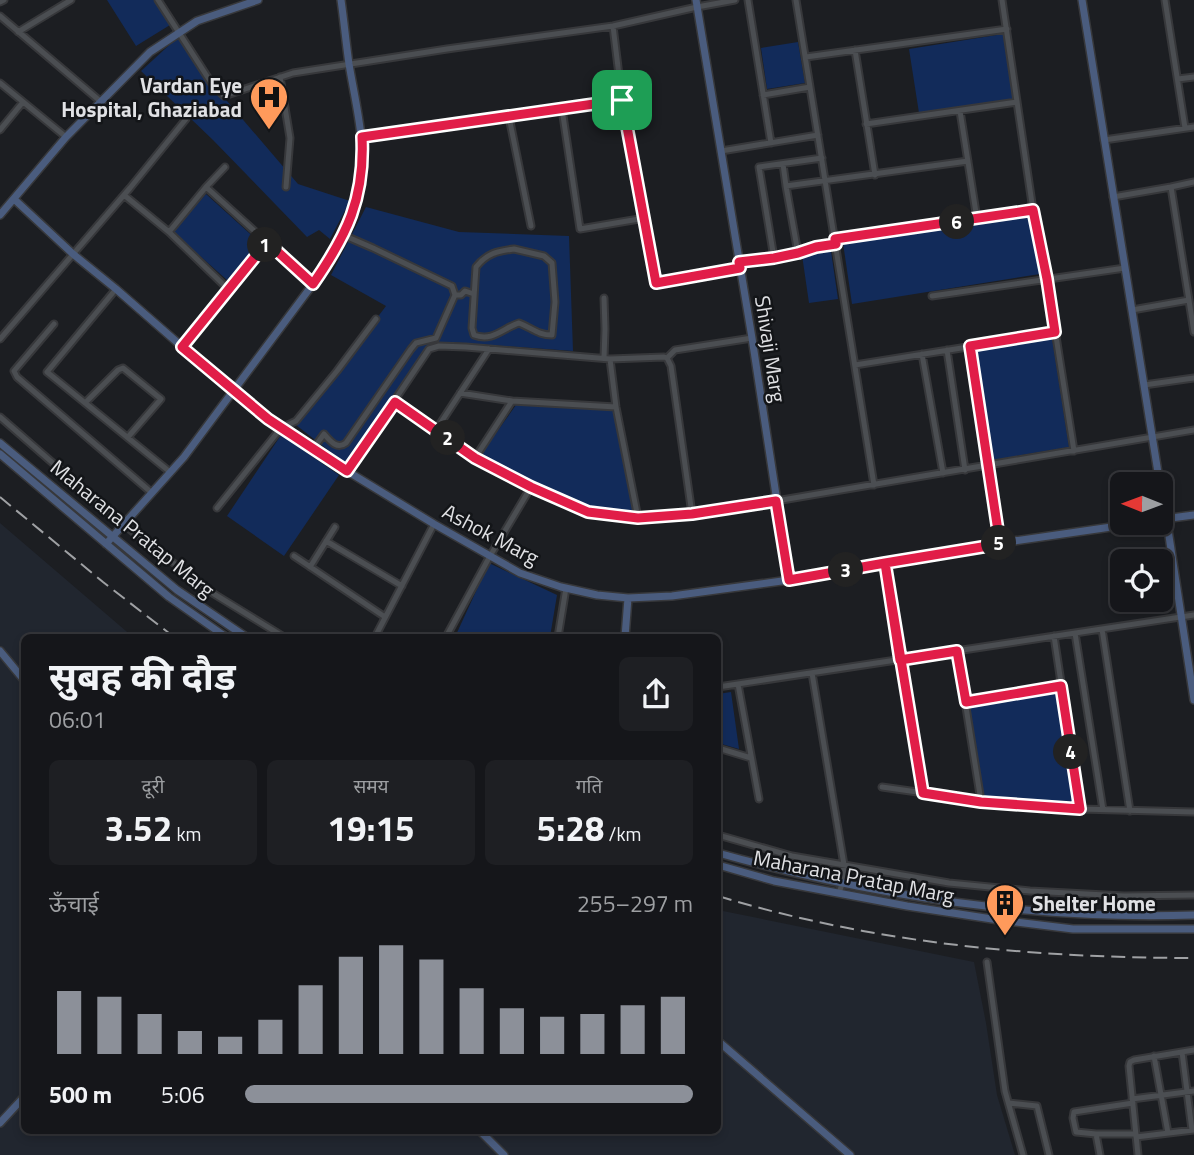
<!DOCTYPE html>
<html lang="hi">
<meta charset="utf-8">
<style>
body{margin:0;font-family:"Titillium Web","Noto Sans Devanagari",sans-serif;background:#1e1f23;color:#f1f3f6;height:100vh;display:flex;flex-direction:column;font-size:26px;white-space:nowrap}
*{box-sizing:border-box;margin:0}
p{font-size:23px;color:#9d9fa2}
.icon{flex:none;width:38px;height:38px;fill:none;stroke:currentColor;stroke-width:2;stroke-linecap:round;stroke-linejoin:round}
.map{position:relative;flex:1;overflow:hidden}
.side{position:absolute;left:21px;top:634px;width:700px;height:500px;display:flex;flex-direction:column;background:#15161a;border-radius:10px;box-shadow:0 4px 10px #0003,0 0 0 2px #343539}
.side>*{flex:none}
.needle{width:46px;rotate:271deg}
.controls{position:absolute;left:1110px;top:472px;display:grid;gap:14px}
.controls a{display:grid;place-items:center;width:63px;height:63px;border-radius:10px;background:#15161a;box-shadow:0 4px 10px #0003,0 0 0 2px #343539;font-size:35px}
.pin{position:absolute;display:grid;place-items:center;width:60px;height:60px;color:#fff;margin:-30px;border-radius:14px;box-shadow:0 4px 10px #0006}
.km{position:absolute;width:35px;height:35px;margin:-18px;border-radius:50%;background:#222;color:#fff;font-size:19px;line-height:35px;text-align:center}
.round{display:grid;place-items:center;flex:none;width:74px;height:74px;border-radius:10px;background:#1e1f23}
.headline{display:flex;align-items:center;justify-content:space-between;height:119px;padding:0 28px}
h1{font-size:38px;font-weight:700;line-height:52px}
.figures{display:grid;grid-template-columns:repeat(3,1fr);gap:10px;height:119px;padding:7px 28px}
.figures div{display:grid;align-content:center;border-radius:10px;background:#1e1f23;text-align:center}
.figures b{font-size:35px;font-weight:700}
.figures small{font-size:19px;font-weight:400}
.figures p{font-size:19px}
.chart{height:196px;padding:14px 28px}
.chart p{display:flex;justify-content:space-between}
.chart svg{width:100%;height:126px;margin-top:7px;stroke:#8c9099;stroke-width:6}
ul{padding:0 28px;list-style:none;font-size:23px}
li{display:grid;grid-template-columns:112px 84px 1fr;align-items:center;height:52px}
li i{height:18px;border-radius:9px;background:#8c9099}
.map>svg:first-child{display:block}
</style>
<div class="map">
<svg width="1194" height="1155" viewBox="0 0 1194 1155">
<rect width="100%" height="100%" fill="#1c1e22"/>
<path fill="#21262f" d="M0,523L133,637H24V1130H718V910L974,962L986,1023L997,1095L1015,1155H0Z"/>
<path fill="#122b5a" d="M107,0H154L170,25L136,46Z
M1003,34L1013,99L919,113L909,49Z
M178,37L227,101L298,184L350,201L330,239L319,230L307,237L213,140L141,71Z
M798,42L805,83L767,89L761,48Z
M206,194L260,243L227,280L173,232Z
M366,207L459,232L569,236L573,351L450,342L434,344L424,351L346,464L296,425L386,306L331,275Z
M1029,214L1040,274L852,304L843,243Z
M831,251L838,299L809,303L802,255Z
M1052,338L1069,447L993,460L976,350Z
M516,405L615,410L634,515L588,510L527,486L479,457Z
M281,435L339,475L284,556L227,516Z
M489,563L557,595L550,637H455Z
M1058,691L1073,805L982,798L969,706Z
M731,692L739,749L718,743V694Z"/>
<g fill="none" stroke-linecap="round" stroke-linejoin="round">
<defs>
<path id="street" d="M158,0L212,84L224,96L293,73L447,49L613,26L697,7L735,0
M748,0L771,143
M796,0L874,485
M1002,0L1033,210L1047,279L1074,451
M1165,0L1185,128
M0,2L4,0
M0,16L100,101
M613,26L622,100L656,283L740,268
M18,32L71,0
M855,50L875,175
M806,57L1007,29
M280,77L290,138L286,187
M1178,79L1194,77
M0,83L66,137
M763,95L810,87
M562,109L580,229L645,218
M960,111L977,219
M509,117L531,226
M866,124L1017,102
M0,130L23,102
M362,137L622,100
M1104,140L1194,127
M721,151L818,135
M783,164L786,186
M206,187L313,284
M1171,187L1194,182
M124,195L169,232L229,290
M1113,197L1171,187L1194,332
M169,232L206,187L225,167
M343,235L373,248L452,286L455,295H461L465,291L474,294
M835,239L1033,210
M514,249L544,256L552,263L555,302L552,335C538,335 532,328 519,323C503,328 493,342 474,335L472,328L476,267C487,253 498,251 514,249Z
M798,253L786,186L968,161
M774,258L759,167L822,158
M739,262L774,258L798,253L816,247L836,244
M116,289L47,372L170,472
M932,296L1125,268
M1132,310L1189,300
M54,324L14,371L17,377L152,493
M0,339L130,188L186,119
M970,346L1000,544
M182,347L267,242
M947,350L965,470
M922,354L943,473
M604,358L605,329L604,298
M667,358L675,350L752,338
M610,359L616,407L638,518
M855,365L1055,333
M1144,385L1194,378
M460,393L512,401
M395,402L475,458L531,487L588,512L638,518L692,514L776,501L1194,430
M85,403L118,370L123,368L161,399L128,437
M0,417L124,525L214,594L284,637
M436,430L489,349
M313,449L324,434C330,441 337,450 346,443L411,349L416,343L436,338L455,295
M475,458L512,401L616,407
M347,471L429,349L439,346L466,347L610,359L664,357L667,358L671,366L692,514
M217,508L281,428L296,421L337,371L376,319
M326,541L402,586
M294,556L385,617
M885,563L923,793
M310,567L335,527
M1102,629L1130,811
M1075,633L1103,810
M1054,636L1080,809
M375,637L434,524
M446,637L490,556L531,487
M558,637L566,588
M957,651L981,801
M812,673L844,865L842,884L839,893
M738,684L759,799
M718,687L1194,615
M966,702L1061,686
M718,748L751,758
M882,787L981,801L1080,809L1194,812
M718,835L792,856L949,883L1030,891L1124,896L1194,895
M987,962L1005,1091L1023,1155
M1182,1052L1192,1130
M1154,1056L1168,1133
M1132,1099L1194,1091
M1009,1103L1037,1106L1049,1155
M1096,1134L1076,1132L1073,1118L1074,1112L1133,1103
M1136,1137L1194,1130
M1100,1155L1096,1134H1136
M1138,1155L1129,1066L1130,1062L1134,1060L1194,1050"/>
<path id="secondary" d="M696,0L752,338L789,580
M1082,0L1160,485
M14,199L73,254L116,289L233,391L267,419L347,471L434,524L520,573L561,587L597,595L628,598L672,596L789,580L979,546L1139,523
M0,215L66,137L150,52L197,21L258,0
M0,443L177,590L246,637
M0,454L169,597L226,637
M1160,486L1165,514
M1161.5 519a4.5 4.5 0 1 1 9 0a4.5 4.5 0 1 1-9 0Z
M1171,518L1194,515
M1167,523L1194,700
M106,544L184,457L313,284C333,255 355,222 360,187C367,145 356,106 349,64C346,43 344,21 341,0
M625,637L628,598
M0,651L24,680
M718,853C872,896 1033,920 1194,915
M718,865L774,881L907,906L992,919L1073,929H1194
M718,1041L850,1155
M0,1123L24,1097
M479,1130L504,1155"/>
</defs>
<use href="#street" stroke="#37383b" stroke-width="9"/>
<use href="#secondary" stroke="#37383b" stroke-width="10"/>
<use href="#street" stroke="#4b4e52" stroke-width="5"/>
<use href="#secondary" stroke="#4a5c7e" stroke-width="7"/>
<path stroke="#9fa1a4" stroke-width="2" stroke-dasharray="14 7" stroke-linecap="butt" d="M0,497L103,582L174,637
M718,896C872,943 1034,958 1194,958"/>
</g>
<g fill="none" stroke-linecap="round" stroke-linejoin="round">
<defs>
<path id="route" d="M622,100L362,137C365,198 347,235 313,284L267,242L182,347L268,419L347,471L395,402L475,458L531,487L588,512L638,518L692,514L776,501L789,580L885,563L923,793L981,802L1080,809L1061,686L966,702L957,651L900,660L885,563L1000,544L970,346L1055,332L1047,279L1033,210L835,239L836,244L816,247L798,253L774,258L739,262L740,268L656,283L622,100"/>
</defs>
<use href="#route" stroke="#fff" stroke-width="14"/>
<use href="#route" stroke="#e11d48" stroke-width="9"/>
</g>
<defs>
<symbol id="hospital-pin" viewBox="-11 -11 22 30"><path d="M0 17L-7.5 6A9.5 9.5 0 1 1 7.5 6Z" fill="#ff9a5b" stroke="#131518"/><path d="M-5-5h3v3.5h4V-5h3V5h-3V1.5h-4V5h-3Z" fill="#111"/></symbol>
<symbol id="building-pin" viewBox="-11 -11 22 30"><path d="M0 17L-7.5 6A9.5 9.5 0 1 1 7.5 6Z" fill="#ff9a5b" stroke="#131518"/><path d="M-4-6H4V6H1V3H-1V6H-4ZM-2.5-4.3h1.7v1.8h-1.7ZM.8-4.3h1.7v1.8H.8ZM-2.5-1h1.7V.8h-1.7ZM.8-1h1.7V.8H.8Z" fill="#111"/></symbol>
</defs>
<g fill-rule="evenodd">
<use href="#hospital-pin" x="247" y="75" width="44" height="60"/>
<use href="#building-pin" x="983" y="881" width="44" height="60"/>
</g>
<g text-anchor="middle" dominant-baseline="central" stroke-width="5" stroke-linejoin="round" paint-order="stroke">
<g font-size="21" font-weight="bold" fill="#e0e1e4" stroke="#131518" text-anchor="end">
<text x="242" y="85">Vardan Eye<tspan x="242" dy="24">Hospital, Ghaziabad</tspan></text>
<text x="1032" y="903" text-anchor="start">Shelter Home</text>
</g>
<g font-size="21" fill="#e0e1e4" stroke="#131518">
<text transform="translate(771 349) rotate(81)">Shivaji Marg</text>
<text transform="translate(133 528) rotate(39)">Maharana Pratap Marg</text>
<text transform="translate(491 534) rotate(28)">Ashok Marg</text>
<text transform="translate(854 876) rotate(11)">Maharana Pratap Marg</text>
</g>
</g>
</svg>
<div class="controls">
<a><svg class="needle" viewBox="-14 -14 28 28"><path d="M0-13l5 13h-10z" fill="#e53935"/><path d="M0 13l5-13h-10z" fill="#9d9fa2"/></svg></a>
<a><svg class="icon" aria-label="locate" viewBox="0 0 24 24"><circle cx="12" cy="12" r="6"/><path d="M12 2v4M12 18v4M2 12h4M18 12h4"/></svg></a>
</div>
<div class="pin" style="left:622px;top:100px;background:#1e9e55"><svg class="icon" aria-label="arrive" viewBox="0 0 24 24"><path d="M6 21V4h12l-3 4 3 4H6"/></svg></div>
<b class="km" style="left:265px;top:245px">1</b>
<b class="km" style="left:448px;top:438px">2</b>
<b class="km" style="left:846px;top:570px">3</b>
<b class="km" style="left:1071px;top:752px">4</b>
<b class="km" style="left:999px;top:543px">5</b>
<b class="km" style="left:957px;top:222px">6</b>
<section class="side">
<div class="headline"><div><h1>सुबह की दौड़</h1><p>06:01</p></div><a class="round"><svg class="icon" aria-label="share" viewBox="0 0 24 24"><path d="M12 15V3M7 8l5-5 5 5M5 13v7h14v-7"/></svg></a></div>
<div class="figures">
<div><p>दूरी</p><b>3.52<small> km</small></b></div>
<div><p>समय</p><b>19:15</b></div>
<div><p>गति</p><b>5:28<small> /km</small></b></div>
</div>
<div class="chart"><p><span>ऊँचाई</span>255–297 m</p>
<svg viewBox="0 0 160 44" preserveAspectRatio="none"><path d="M5 44V22M15 44V24M25 44V30M35 44V36M45 44V38M55 44V32M65 44V20M75 44V10M85 44V6M95 44V11M105 44V21M115 44V28M125 44V31M135 44V30M145 44V27M155 44V24"/></svg>
</div>
<ul>
<li><b>500 m</b>5:06<i style="width:100%"></i></li>
</ul>
</section>
</div>
